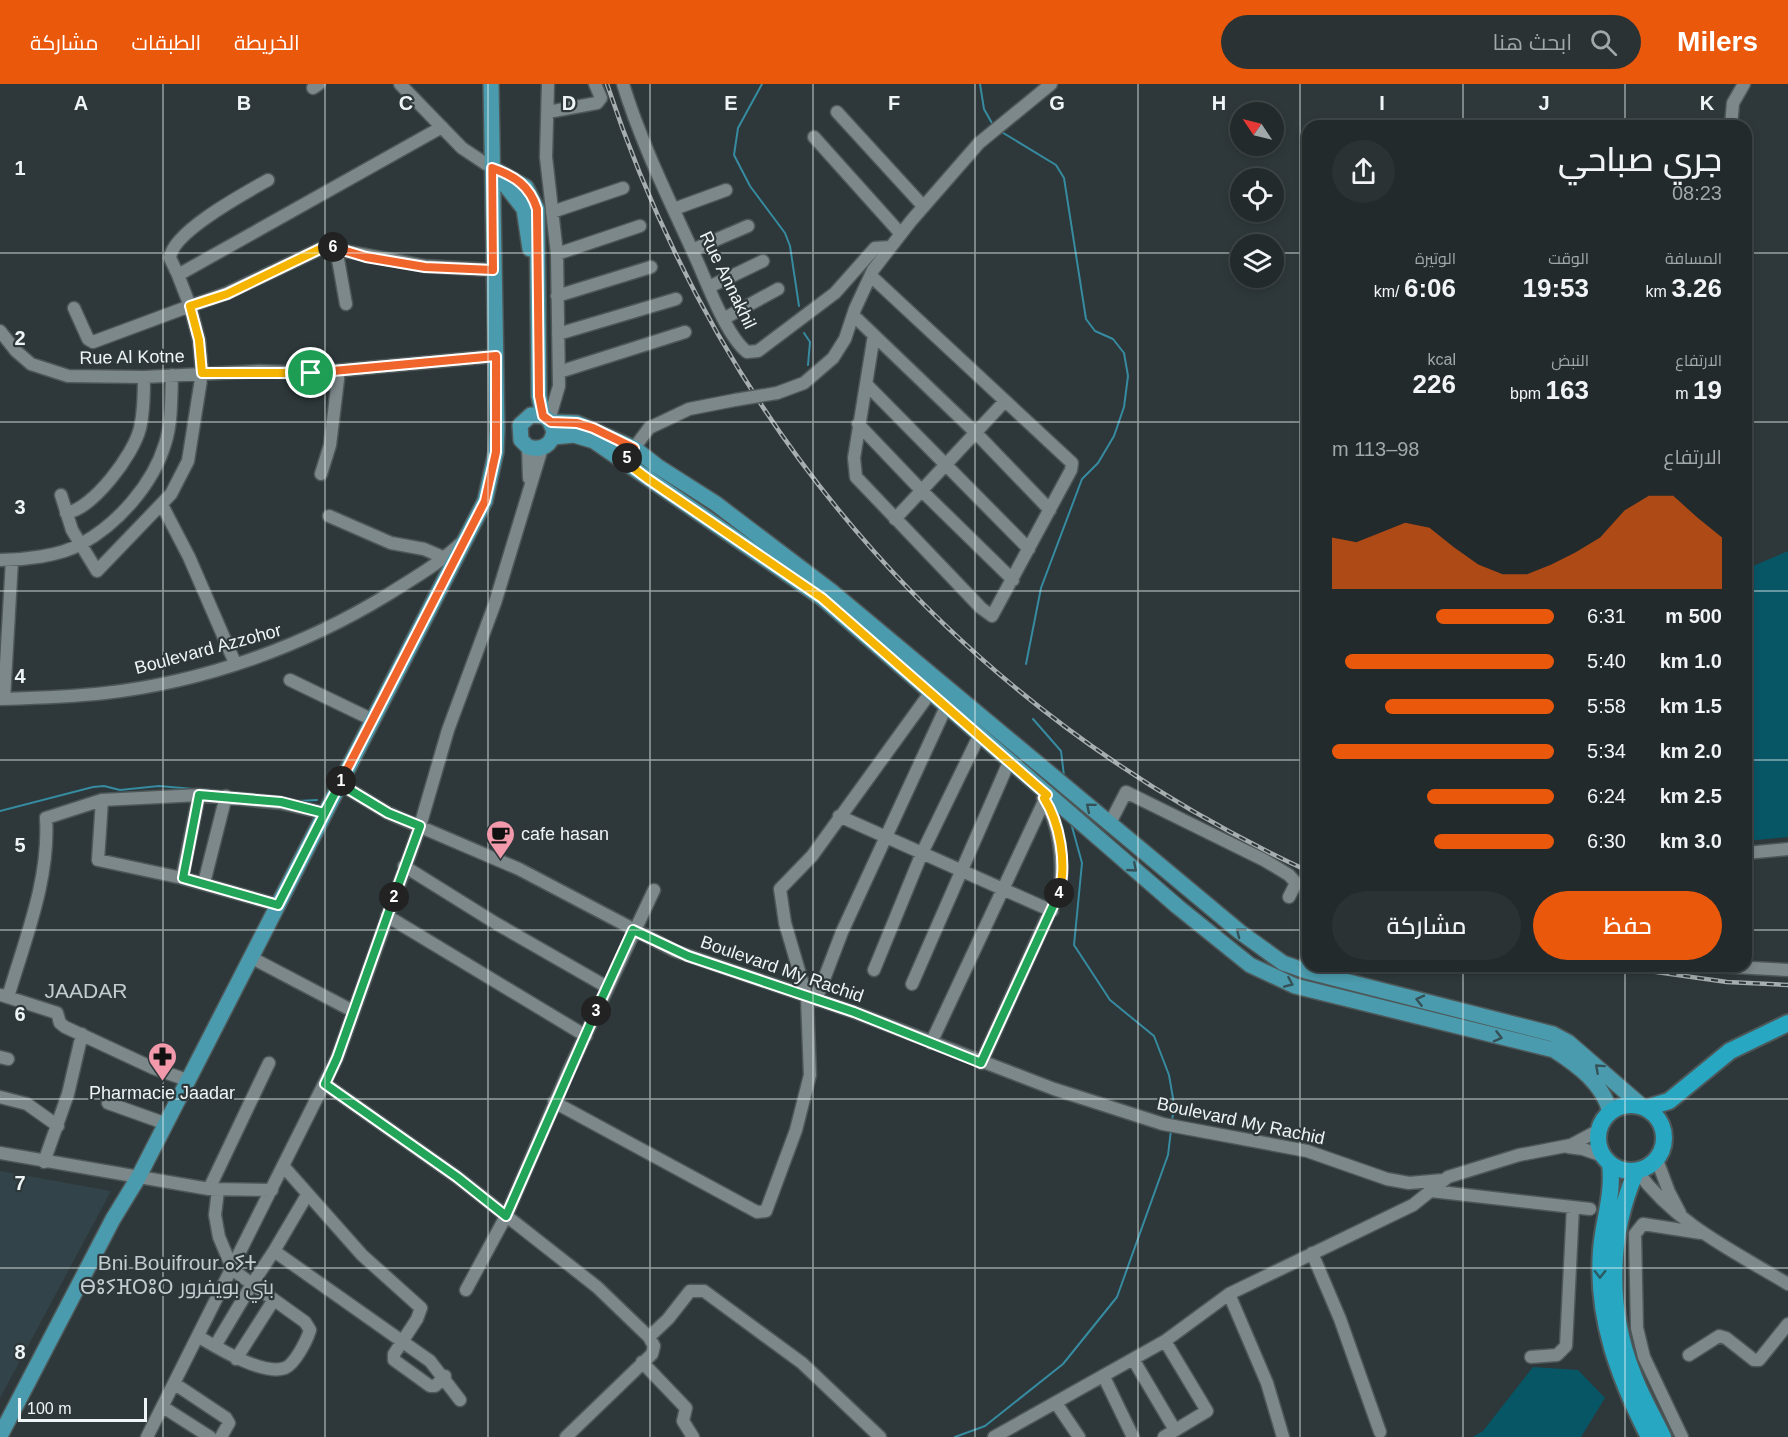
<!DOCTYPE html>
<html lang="ar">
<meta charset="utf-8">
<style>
body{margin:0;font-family:Arial,Cairo,"Noto Sans Tifinagh",sans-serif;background:#2a3234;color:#f1f3f6;direction:rtl;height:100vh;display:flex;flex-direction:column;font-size:22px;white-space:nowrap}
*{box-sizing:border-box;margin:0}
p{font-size:20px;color:#a2a7a9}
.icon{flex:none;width:33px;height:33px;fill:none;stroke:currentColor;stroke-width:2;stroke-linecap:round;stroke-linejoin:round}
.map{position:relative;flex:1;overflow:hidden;direction:ltr}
.panel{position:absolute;left:1302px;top:36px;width:450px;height:852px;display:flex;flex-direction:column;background:#222a2c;border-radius:18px;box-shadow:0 3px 9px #0003,0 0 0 2px #3f4648;direction:rtl}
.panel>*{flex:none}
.needle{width:39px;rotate:305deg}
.tools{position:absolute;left:1230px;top:18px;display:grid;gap:12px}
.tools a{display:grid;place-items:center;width:54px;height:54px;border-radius:50%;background:#222a2c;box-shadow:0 3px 9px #0003,0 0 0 2px #3f4648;font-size:30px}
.scale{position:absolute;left:18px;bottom:15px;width:129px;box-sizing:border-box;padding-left:6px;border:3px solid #eff5f6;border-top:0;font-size:16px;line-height:21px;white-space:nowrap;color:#eff5f6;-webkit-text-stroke:4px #2e383a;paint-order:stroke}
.pin{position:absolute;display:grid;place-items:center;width:51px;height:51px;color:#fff;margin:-26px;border:3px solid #fff;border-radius:50%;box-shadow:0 2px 6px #0007}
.km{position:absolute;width:30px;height:30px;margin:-15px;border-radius:50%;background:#222;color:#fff;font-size:16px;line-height:30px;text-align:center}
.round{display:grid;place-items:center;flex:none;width:63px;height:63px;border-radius:32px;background:#2a3234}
.overview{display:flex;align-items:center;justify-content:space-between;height:102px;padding:0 30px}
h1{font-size:33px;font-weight:600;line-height:45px}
.metrics{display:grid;grid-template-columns:repeat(3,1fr);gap:9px;height:102px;padding:6px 30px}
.metrics div{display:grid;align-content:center}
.metrics b{font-size:26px;font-weight:600}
.metrics small{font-size:16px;font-weight:400}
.metrics p{font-size:16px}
.chart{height:168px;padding:12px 30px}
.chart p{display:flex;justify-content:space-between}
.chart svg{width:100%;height:108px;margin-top:6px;fill:#ea580c;opacity:.7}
.primary-button{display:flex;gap:12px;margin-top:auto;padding:12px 30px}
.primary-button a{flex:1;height:69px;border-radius:36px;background:#ea580c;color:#fff;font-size:24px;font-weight:600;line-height:69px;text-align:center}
.primary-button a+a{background:#2a3234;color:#f1f3f6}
ul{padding:0 30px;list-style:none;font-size:20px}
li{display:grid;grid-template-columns:96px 72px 1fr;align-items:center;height:45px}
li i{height:15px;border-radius:8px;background:#ea580c}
header{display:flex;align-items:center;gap:36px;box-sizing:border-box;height:84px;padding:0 30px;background:#ea580c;color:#fff}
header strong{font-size:28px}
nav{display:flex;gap:33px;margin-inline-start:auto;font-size:21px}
.search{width:420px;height:54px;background:#2a3234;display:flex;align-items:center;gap:15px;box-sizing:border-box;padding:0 21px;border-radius:33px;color:#a2a7a9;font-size:22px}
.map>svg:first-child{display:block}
</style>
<header>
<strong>Milers</strong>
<div class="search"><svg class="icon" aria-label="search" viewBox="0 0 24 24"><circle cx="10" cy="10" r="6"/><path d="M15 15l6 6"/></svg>ابحث هنا</div>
<nav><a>الخريطة</a><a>الطبقات</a><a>مشاركة</a></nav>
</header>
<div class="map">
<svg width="1788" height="1353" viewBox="0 0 1788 1353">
<rect width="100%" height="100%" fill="#2e383a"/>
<path fill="#324449" d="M0,1087L111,1107L0,1314Z"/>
<path fill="#075666" d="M1788,467V753L1746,757V485Z
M1533,1283L1578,1286L1605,1314L1581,1353H1473L1483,1347Z"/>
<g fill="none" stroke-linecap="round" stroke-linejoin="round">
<path stroke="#368ba0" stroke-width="2" d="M762,0L738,44L734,71L750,102L785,149L790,162L799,222
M980,0L984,25L993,41
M1000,47L1056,81L1064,94L1086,235L1095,247L1113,255L1124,269L1128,292L1124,323L1114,352L1098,379L1082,395L1041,504L1026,580
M804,249L810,258L808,281
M1033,635L1061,667L1064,692
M298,717L317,716
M0,727L93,703L104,702L120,706L159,702L251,710
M1071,739L1082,779L1074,861L1110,916L1154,952L1169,991L1174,1020L1172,1038
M955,1353L985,1342L1063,1280L1117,1213L1168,1071L1171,1046"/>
<defs>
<path id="minor" d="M400,0L462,64L492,84
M548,0L546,73L557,170L559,302L549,336
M623,0C642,62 672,121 698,179C709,204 727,252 747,268L758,267L835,209L875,164L891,163
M313,4L319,0
M548,28L597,19L601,14L595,0
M837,28L923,122
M1731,42L1733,19L1744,0
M814,53L901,150
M674,125L726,106
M552,128L623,104
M336,164L346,220
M692,166L748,142
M557,170L640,142
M178,191L170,174C172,148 245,109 268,96
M871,192L1072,379L1071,386L992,532L981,524L856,393L854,374L874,251
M709,203L763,177
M557,212L651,183
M74,224L88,255L93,258L190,222L178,191L442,43
M853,231L975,348L1050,426
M725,234L778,205
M0,247L16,267L31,280L68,292L144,293L259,287L311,289L496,272
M558,250L676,215
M559,288L685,248
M866,300L1029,465
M777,309L804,299L833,274L845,255L855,225L873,186L911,137L979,59L1051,0
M858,340L921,406L1013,496
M528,363L529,394
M629,371L649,344L689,325L735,316
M321,390L330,361L339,287
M61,411L72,446L97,487L171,410L188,377L202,289L199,256L190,222L227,209L324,163L425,182L493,186
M162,421L189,473L235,579
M66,429C93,425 134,370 140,344C144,327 144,310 144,293
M329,432L391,459L424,465L445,474
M895,435L1005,317
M0,476C23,476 60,472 81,460C118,440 153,400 165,360C172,339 171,314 172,291
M290,596L373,636
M0,615C34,614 70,613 105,609C203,598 302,563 387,511C412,495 439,480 461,459
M4,615L12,476
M340,700L388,729L519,785L675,867L854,928L1054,1005L1163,1040L1307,1067L1387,1095L1409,1099L1443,1096
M102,716L98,776L182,794L278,821
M839,732L1052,827
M1110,739L1126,708L1264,776L1289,791L1296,799L1289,813
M1746,769L1788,765
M404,782L497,840L607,903
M182,794L199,711
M204,799L226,712
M387,832L586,952
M250,873L353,927
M1715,882L1788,886
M874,886L922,769L979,652
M912,900L1009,678
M1,911L57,929L60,939L65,943L153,984L187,996
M8,913C25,855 50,795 46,734L102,716L199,711L281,719L324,729
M816,916L842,848L946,623
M931,959L1047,711
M0,973L8,975
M981,979L1060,805C1063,775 1060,740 1043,714
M325,1000L457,1093L597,1203L649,1253L654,1262L652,1270L566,1353
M0,1013L27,1020L58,1042
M554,1018L757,1128L766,1127L796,1046L810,991L807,914L785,839L780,805L812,772L930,609
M108,1019L164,1039
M1568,1063L1583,1065L1603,1072
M0,1069L209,1105L272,1106
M1657,1076L1669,1108L1680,1129
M44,1078L68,1010L82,950
M284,1083L362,1171L421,1224L417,1235L394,1270V1276L430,1302H435L445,1292
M1637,1087C1676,1140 1733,1167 1788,1200
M209,1105L269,979
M218,1106L215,1131L219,1153L233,1186L252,1200L274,1167L430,1277L460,1316
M1431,1107L1590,1125
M274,1167L307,1111
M1312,1169L1340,1235L1380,1348
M466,1206L506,1132L569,986L654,806
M1229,1210L1267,1299L1283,1353
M199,1253C218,1264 263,1292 285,1284C295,1280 307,1256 310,1246L305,1238L252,1200L215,1262
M649,1253L668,1235L690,1207H704L802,1279L880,1353
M1689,1271L1719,1252L1726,1254L1754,1276H1759L1788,1240
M1531,1273L1557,1271L1566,1262L1573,1123
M236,1275L273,1217
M1133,1275L1175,1346
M642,1278L686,1324L683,1337L693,1353
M1104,1293L1133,1353
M175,1300L226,1334L229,1339L221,1353
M1056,1319L1079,1353
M163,1323L210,1353
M147,1353L337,974L420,742L448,646L495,519L542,364
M994,1353L1165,1257L1229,1210L1413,1121L1448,1093L1519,1071L1571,1061L1599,1046
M1164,1353L1207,1327L1165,1257
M1682,1353L1644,1273L1637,1244L1635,1150L1643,1140L1701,1149"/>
<path id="major" d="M492,84L526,103L537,125L539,312L543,332L549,336L554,347C552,361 542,367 528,363L521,356L520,341L531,331L543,332
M496,89L524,125L530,165
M551,338L577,339L634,364L657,382L715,419L831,507L1240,848L1283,879L1306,887L1553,950L1568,958L1643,1023
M553,353L574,351L594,357L822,514L1178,823L1250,881L1295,902L1554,966C1577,981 1604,1000 1610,1029
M0,1352L113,1135L138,1094L485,417L496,368L497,345L491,0"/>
<path id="highway" d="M1598 1054a33 33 0 1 1 66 0a33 33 0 1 1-66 0Z
M1646,1024L1669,1017L1730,967L1788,939
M1610,1080C1614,1111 1603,1137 1601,1167C1596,1234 1619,1294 1649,1353
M1636,1088C1608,1151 1607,1225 1633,1290C1641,1312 1653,1332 1663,1353"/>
</defs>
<use href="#minor" stroke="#4e5758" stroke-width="15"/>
<use href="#major" stroke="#4e5758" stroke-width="18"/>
<use href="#highway" stroke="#4e5758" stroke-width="20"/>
<use href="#minor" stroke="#7d888b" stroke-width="12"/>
<use href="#major" stroke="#4a9bad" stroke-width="15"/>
<use href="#highway" stroke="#28a7c3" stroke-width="16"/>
<defs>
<path id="rail" d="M607,0C725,356 968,629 1308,787
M1614,882L1727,898L1788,901"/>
</defs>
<use href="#rail" stroke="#a7aeb0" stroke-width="4.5"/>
<use href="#rail" stroke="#2e383a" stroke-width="2" stroke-dasharray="7" stroke-linecap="butt"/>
<defs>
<path id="minor-bridge" d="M735,316L777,309"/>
</defs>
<use href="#minor-bridge" stroke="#4e5758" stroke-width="15" stroke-linecap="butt"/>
<use href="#minor-bridge" stroke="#7d888b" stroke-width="12"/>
</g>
<defs><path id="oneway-chevron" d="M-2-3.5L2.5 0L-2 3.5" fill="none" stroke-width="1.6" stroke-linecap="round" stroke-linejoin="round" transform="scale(1.5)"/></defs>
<g stroke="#355157">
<use href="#oneway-chevron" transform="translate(1090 723) rotate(-140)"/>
<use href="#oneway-chevron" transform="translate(1133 784) rotate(41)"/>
<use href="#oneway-chevron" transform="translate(1240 848) rotate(-142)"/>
<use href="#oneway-chevron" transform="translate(1289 899) rotate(23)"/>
<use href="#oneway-chevron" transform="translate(1420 916) rotate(-166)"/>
<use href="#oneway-chevron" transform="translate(1498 953) rotate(14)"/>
<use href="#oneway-chevron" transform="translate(1599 984) rotate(-138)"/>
</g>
<use stroke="#2c5963" href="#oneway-chevron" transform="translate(1600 1190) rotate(91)"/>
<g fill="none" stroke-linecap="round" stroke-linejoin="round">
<defs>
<path id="split-1" d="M311,289L496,272V368L485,417L341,697"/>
<path id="split-2" d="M341,697L278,821L183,794L199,711L281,718L324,729L340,700L388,729L420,742L394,813"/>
<path id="split-3" d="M394,813L337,974L325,1000L457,1093L506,1132L596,927"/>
<path id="split-4" d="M596,927L633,846L688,872L854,928L981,979L1059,809"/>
<path id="split-5" d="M627,374L624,377L648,395L822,514L1047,711L1044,714C1060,739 1067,780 1059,809"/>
<path id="split-6" d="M333,163L366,173L425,183L493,186L492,84C515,92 530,102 537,125L539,312L543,332L551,338L577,339L593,344L634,364L627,374"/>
<path id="split-7" d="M311,289H202L199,256L190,222L227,210L324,163H333"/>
</defs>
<use href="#split-1" stroke="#fff" stroke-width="12"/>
<use href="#split-2" stroke="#fff" stroke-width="12"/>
<use href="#split-3" stroke="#fff" stroke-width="12"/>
<use href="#split-4" stroke="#fff" stroke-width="12"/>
<use href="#split-5" stroke="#fff" stroke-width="12"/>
<use href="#split-6" stroke="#fff" stroke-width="12"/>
<use href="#split-7" stroke="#fff" stroke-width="12"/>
<use href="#split-1" stroke="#f0652b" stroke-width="8"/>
<use href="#split-2" stroke="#22a559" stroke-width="8"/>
<use href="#split-3" stroke="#22a559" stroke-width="8"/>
<use href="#split-4" stroke="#22a559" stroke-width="8"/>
<use href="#split-5" stroke="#f5b400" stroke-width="8"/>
<use href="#split-6" stroke="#f0652b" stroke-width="8"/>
<use href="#split-7" stroke="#f5b400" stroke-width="8"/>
</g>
<path fill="none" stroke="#eff5f6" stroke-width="1.5" stroke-opacity="0.55" d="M163,0V1353M325,0V1353M488,0V1353M650,0V1353M813,0V1353M975,0V1353M1138,0V1353M1300,0V1353M1463,0V42M1625,0V42M0,169H1240M1274,169H1308M1746,169H1788M0,338H1308M1746,338H1788M0,507H1308M1746,507H1788M0,676H1308M1746,676H1788M0,846H1308M1746,846H1788M1463,882V1353M1625,882V1353M0,1015H1788M0,1184H1788"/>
<defs>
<symbol id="cafe-pin" viewBox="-11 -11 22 30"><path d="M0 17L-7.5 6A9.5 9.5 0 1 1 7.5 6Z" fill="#f29aac" stroke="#2e383a"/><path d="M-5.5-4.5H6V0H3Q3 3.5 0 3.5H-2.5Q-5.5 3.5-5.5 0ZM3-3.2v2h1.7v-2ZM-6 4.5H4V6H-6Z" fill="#111"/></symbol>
<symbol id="pharmacy-pin" viewBox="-11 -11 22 30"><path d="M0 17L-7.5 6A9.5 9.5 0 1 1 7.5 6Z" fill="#f29aac" stroke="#2e383a"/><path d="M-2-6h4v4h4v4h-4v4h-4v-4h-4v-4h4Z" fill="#111"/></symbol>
</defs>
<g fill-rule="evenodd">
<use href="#cafe-pin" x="484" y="734" width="33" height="45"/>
<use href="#pharmacy-pin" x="146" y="956" width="33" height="45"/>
</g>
<g text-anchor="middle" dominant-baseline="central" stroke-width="4.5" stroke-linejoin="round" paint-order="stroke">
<g font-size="18" fill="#eff5f6" stroke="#2e383a">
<text transform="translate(728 196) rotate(64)">Rue Annakhil</text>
<text transform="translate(132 273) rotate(-1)">Rue Al Kotne</text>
<text transform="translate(208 565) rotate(-15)">Boulevard Azzohor</text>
<text transform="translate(782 885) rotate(19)">Boulevard My Rachid</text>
<text transform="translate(1241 1037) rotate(12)">Boulevard My Rachid</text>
</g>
<g font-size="18" fill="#eff5f6" stroke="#2e383a" text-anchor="start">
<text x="521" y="750">cafe hasan</text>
<text x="162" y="1009" text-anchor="middle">Pharmacie Jaadar</text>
</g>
<g font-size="21" fill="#c0ccd0" stroke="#2e383a">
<text x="86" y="906">JAADAR</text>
<text x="177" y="1178">Bni Bouifrour ⴰⵢⵜ<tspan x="177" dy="24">ⴱⵓⵢⴼⵔⵓⵔ بني بويفرور</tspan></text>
</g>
</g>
<g font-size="20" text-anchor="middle" font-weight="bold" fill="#eff5f6" stroke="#2e383a" stroke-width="4.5" stroke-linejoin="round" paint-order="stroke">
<text x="81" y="26">A</text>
<text x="244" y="26">B</text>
<text x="406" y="26">C</text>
<text x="569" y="26">D</text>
<text x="731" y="26">E</text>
<text x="894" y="26">F</text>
<text x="1057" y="26">G</text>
<text x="1219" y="26">H</text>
<text x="1382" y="26">I</text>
<text x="1544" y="26">J</text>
<text x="1707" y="26">K</text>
<text x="20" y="91">1</text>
<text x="20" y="261">2</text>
<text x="20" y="430">3</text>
<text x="20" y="599">4</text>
<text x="20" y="768">5</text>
<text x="20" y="937">6</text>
<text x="20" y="1106">7</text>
<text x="20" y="1275">8</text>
</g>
</svg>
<div class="tools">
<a><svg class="needle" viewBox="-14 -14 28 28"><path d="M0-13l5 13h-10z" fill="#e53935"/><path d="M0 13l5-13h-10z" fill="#a2a7a9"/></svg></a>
<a><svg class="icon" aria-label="locate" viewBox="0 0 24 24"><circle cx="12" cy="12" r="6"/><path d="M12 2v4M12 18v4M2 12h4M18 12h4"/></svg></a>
<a><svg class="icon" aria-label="layers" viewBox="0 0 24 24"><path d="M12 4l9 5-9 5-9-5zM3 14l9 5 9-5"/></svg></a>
</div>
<div class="scale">100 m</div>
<div class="pin" style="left:311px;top:289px;background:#1e9e55"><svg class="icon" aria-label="arrive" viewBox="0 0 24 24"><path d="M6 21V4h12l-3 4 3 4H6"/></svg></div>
<b class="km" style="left:341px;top:697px">1</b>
<b class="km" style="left:394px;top:813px">2</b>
<b class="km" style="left:596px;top:927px">3</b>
<b class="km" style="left:1059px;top:809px">4</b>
<b class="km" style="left:627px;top:374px">5</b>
<b class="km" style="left:333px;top:163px">6</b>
<section class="panel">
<div class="overview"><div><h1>جري صباحي</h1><p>08:23</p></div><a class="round"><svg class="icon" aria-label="share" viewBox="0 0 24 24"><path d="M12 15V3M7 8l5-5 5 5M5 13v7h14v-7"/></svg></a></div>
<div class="metrics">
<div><p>المسافة</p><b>3.26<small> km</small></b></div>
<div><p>الوقت</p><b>19:53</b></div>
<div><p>الوتيرة</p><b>6:06<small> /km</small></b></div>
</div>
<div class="metrics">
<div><p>الارتفاع</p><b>19<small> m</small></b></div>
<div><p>النبض</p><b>163<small> bpm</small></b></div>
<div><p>kcal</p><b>226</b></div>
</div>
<div class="chart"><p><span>الارتفاع</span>98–113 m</p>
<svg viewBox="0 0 160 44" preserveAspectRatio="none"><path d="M0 44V23L10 25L20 21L30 17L40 19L50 27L60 34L70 38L80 38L90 34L100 29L110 23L120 12L130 6L140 6L150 15L160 23V44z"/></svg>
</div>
<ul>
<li><b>500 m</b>6:31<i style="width:53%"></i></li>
<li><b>1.0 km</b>5:40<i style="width:94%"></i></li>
<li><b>1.5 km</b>5:58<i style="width:76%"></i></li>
<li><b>2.0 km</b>5:34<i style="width:100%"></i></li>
<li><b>2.5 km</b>6:24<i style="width:57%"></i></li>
<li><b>3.0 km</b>6:30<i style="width:54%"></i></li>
</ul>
<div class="primary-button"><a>حفظ</a><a>مشاركة</a></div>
</section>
</div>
